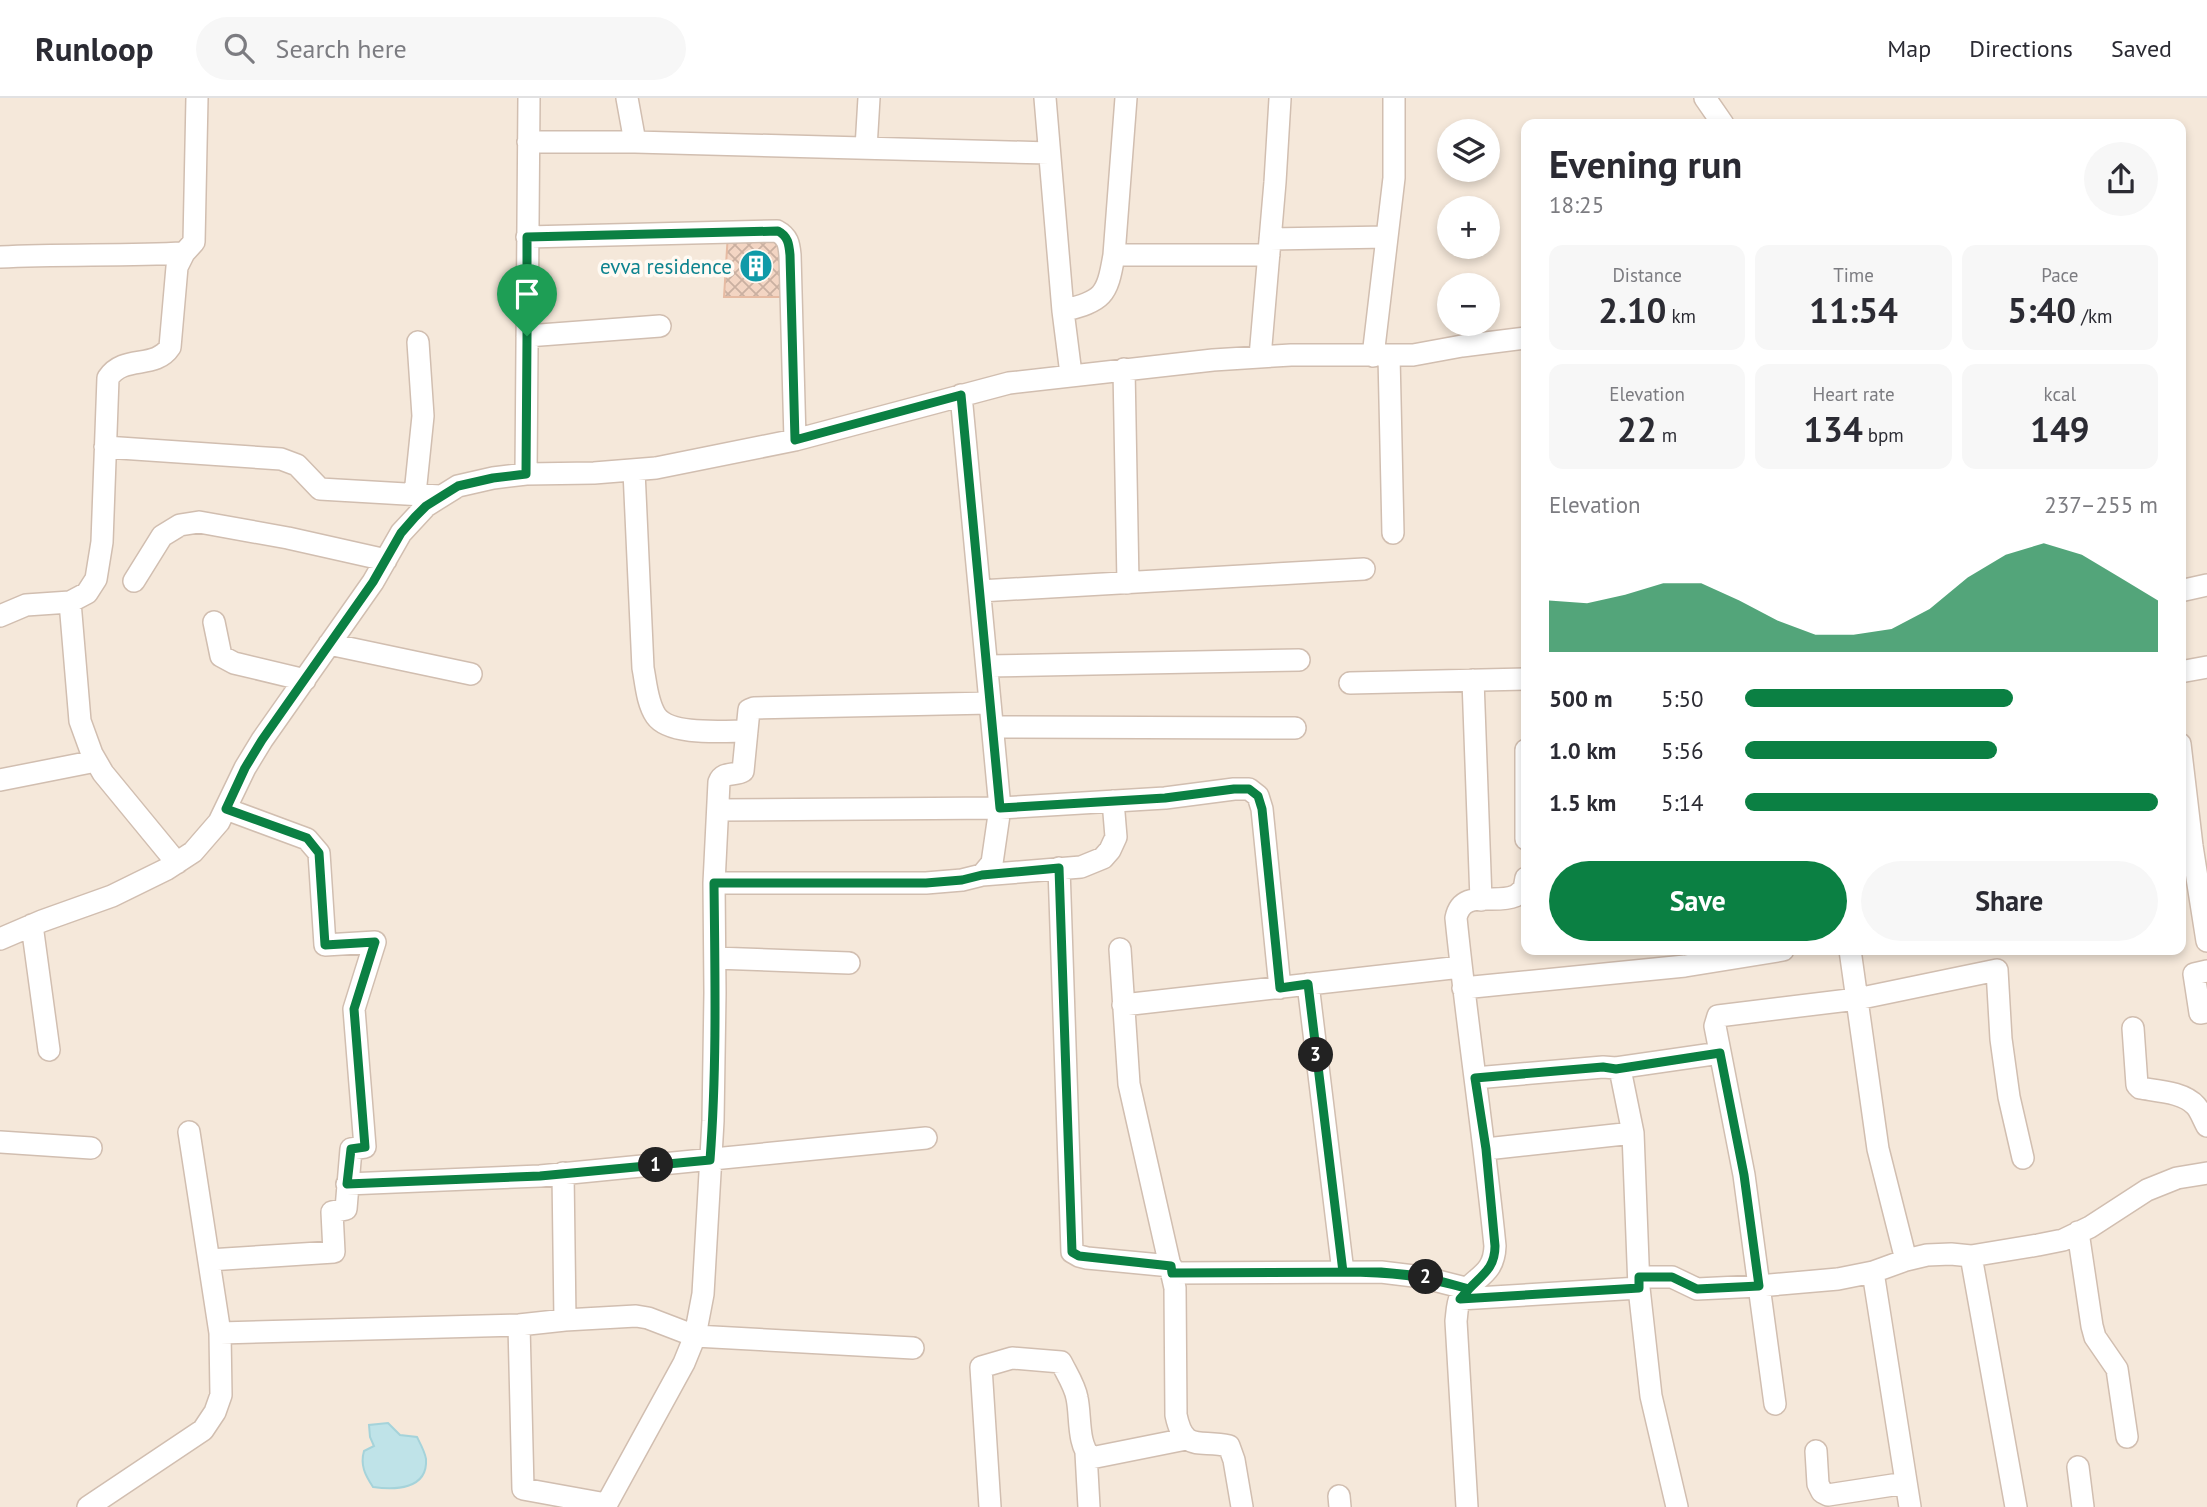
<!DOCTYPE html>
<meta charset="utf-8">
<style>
body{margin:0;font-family:"PT Sans",sans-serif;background:#f7f7f7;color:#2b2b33;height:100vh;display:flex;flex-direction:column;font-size:26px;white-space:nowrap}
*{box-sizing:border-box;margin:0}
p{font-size:23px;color:#7c7c81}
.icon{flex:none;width:38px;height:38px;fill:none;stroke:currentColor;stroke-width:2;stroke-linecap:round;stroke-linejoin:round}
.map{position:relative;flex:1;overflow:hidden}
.panel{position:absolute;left:1521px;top:21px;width:665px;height:836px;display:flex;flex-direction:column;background:#fff;border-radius:14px;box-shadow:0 4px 10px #0003}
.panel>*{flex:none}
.tools{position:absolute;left:1437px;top:21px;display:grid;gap:14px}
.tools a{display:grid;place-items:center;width:63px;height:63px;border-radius:50%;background:#fff;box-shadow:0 4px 10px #0003;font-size:35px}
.pin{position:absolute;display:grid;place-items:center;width:60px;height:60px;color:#fff;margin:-72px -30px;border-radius:50% 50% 50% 0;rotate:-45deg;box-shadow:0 0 7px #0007}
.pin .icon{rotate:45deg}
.km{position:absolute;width:35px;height:35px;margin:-18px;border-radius:50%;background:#222;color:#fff;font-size:19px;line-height:35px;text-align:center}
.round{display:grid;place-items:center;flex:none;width:74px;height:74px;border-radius:37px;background:#f7f7f7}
.overview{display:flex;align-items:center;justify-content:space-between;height:119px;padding:0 28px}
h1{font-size:38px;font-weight:700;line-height:52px}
.figures{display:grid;grid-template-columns:repeat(3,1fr);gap:10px;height:119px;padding:7px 28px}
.figures div{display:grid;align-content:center;border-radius:14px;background:#f7f7f7;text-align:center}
.figures b{font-size:35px;font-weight:700}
.figures small{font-size:19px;font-weight:400}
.figures p{font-size:19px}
.chart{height:196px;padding:14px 28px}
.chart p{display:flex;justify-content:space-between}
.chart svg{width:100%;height:126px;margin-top:7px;fill:#0b8043;opacity:.7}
.button{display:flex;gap:14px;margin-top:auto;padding:14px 28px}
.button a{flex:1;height:80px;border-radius:42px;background:#0b8043;color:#fff;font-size:28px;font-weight:700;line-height:80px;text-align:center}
.button a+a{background:#f7f7f7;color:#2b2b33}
ul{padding:0 28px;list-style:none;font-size:23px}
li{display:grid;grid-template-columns:112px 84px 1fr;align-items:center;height:52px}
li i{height:18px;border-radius:9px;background:#0b8043}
header{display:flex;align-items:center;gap:42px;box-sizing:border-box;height:98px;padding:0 35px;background:#fff;border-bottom:2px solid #e1e1e2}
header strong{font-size:33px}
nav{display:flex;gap:38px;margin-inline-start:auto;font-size:24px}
.search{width:490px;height:63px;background:#f7f7f7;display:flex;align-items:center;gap:18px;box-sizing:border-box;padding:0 24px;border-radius:38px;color:#7c7c81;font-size:26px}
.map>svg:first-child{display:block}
</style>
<header>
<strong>Runloop</strong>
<div class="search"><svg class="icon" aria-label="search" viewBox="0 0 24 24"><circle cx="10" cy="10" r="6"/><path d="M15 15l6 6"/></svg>Search here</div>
<nav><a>Map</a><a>Directions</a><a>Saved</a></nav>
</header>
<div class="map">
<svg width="2207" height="1409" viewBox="0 0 2207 1409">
<defs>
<pattern id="building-cross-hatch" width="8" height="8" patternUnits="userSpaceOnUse" patternTransform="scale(1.75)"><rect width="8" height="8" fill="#f3d5c3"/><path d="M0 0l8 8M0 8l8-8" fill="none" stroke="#cab0a1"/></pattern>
</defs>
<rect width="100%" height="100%" fill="#fdf6ec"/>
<path fill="#f5e8da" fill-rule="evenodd" d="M0,0H2207V1409H0ZM1526,26H2180V852H1526ZM1449,33H1488V72H1449ZM1449,110H1488V149H1449ZM1449,187H1488V226H1449Z"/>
<path fill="#bfe3e8" stroke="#a5d3da" stroke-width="2" d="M388,1325L400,1337L417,1339C420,1345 425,1354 426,1361C428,1392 394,1392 373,1389C365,1377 360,1367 364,1353L374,1348L370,1339L369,1327Z"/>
<path fill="url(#building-cross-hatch)" stroke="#e6bba3" stroke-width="2" d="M728,135L784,136L787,199H724Z"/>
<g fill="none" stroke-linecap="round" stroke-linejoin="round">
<defs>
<path id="minor" d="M627,0L635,44
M1045,0L1063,213L1071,276
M1705,0L1723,26
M528,44H635L1049,55
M866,50L869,0
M527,139L777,133C788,139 789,146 790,157L795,342
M1270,141L1387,139
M1114,157H1269
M0,159C61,156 122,158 184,155
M1063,213C1103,202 1107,199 1114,157L1126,0
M527,238L660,228
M1373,258L1394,80V0
M1389,258L1393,435
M1260,259L1275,84L1280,1
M1124,271L1128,485
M105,349L281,361L297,367L320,391L440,398
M634,373L643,570C646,585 647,605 656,618C670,638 724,633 747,633
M526,376L529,0
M415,396L423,318L418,244
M134,483L162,438L180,427L199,424L288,440L386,462
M980,493L1364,471
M2180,493L2207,487
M70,504L80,623L92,656L103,675L177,765
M0,518L26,507L70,504L87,495L96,481L102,444L108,280C124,256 155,272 170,249L177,169L184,155L194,144L197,0
M214,524L221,558L234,565L305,582
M329,546L471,576
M987,568L1299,562
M2180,574L2207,569
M1473,582L1481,802
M1350,585L1526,581
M993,629L1295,630
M2180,646L2192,748L2207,843
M1526,652V741
M0,682L96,663
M718,712L1000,710L1165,700L1234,691H1249L1258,698L1262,711L1280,890
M1059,770L1072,1154L1079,1158L1087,1160L1171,1168
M982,777L1081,769L1103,760L1110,752L1116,739L1113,703
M714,785H926L962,782L982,777L992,765L1000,710L961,297
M32,827L49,952
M0,841L42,823L112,798L167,771L193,754L219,724L245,670L262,642L373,484L401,435L426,408L458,388L493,380L526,376L594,375L656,370L795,342L1009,285L1213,262L1291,257H1413L1462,248L1526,240
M1120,851L1129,986L1175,1190L1176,1317C1184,1355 1199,1341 1229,1348L1234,1362L1242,1409
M1850,852L1878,1051L1906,1162
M715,860L849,865
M2207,873L2194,876L2200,915L2207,914
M1308,886L1343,1174
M1463,890L1685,868L1783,852
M1123,907L1461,869
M2133,930L2137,987L2140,990C2157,993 2184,994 2196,1008C2201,1014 2203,1021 2207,1028
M1616,970L1720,955
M1475,980L1603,969L1616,970L1621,976L1633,1035L1486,1051
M1633,1035L1639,1190L1651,1298L1677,1409
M0,1044L91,1050
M563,1075L565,1222
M347,1086L540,1078L926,1040
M2078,1134L2092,1228L2095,1239L2117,1271L2127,1339
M1971,1158L2016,1409
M209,1162L334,1154L332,1114L346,1111L351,1051L365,1049L354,911L375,844L325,847L319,755L307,741L226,711
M1873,1174L1910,1409
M1172,1175L1381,1174L1422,1179L1469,1191
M1639,1179H1672L1697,1191L1759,1188L1838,1181L1873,1174L1906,1162L1927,1157L1951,1156L1971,1158L2038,1147L2063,1142L2090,1129L2147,1092L2177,1080L2207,1075
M1460,1201L1639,1190
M519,1227L523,1391L606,1406
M220,1235L519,1227L565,1222L636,1218L648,1220L695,1238L913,1250
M1775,1306L1744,1077L1715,928L1718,918L1857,901L1997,872L2001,941L2009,999L2023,1060
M1816,1353L1818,1386L1822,1394L1828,1397L1906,1385
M1086,1355L1089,1409
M2078,1369L2083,1409
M1339,1398L1340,1409
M88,1409L203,1332L215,1314L221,1297L220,1235L189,1034
M605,1409L684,1265L695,1238L703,1196L713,1023L715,895L714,785L719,684C723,673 735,678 743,673L749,612L754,610L990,605
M990,1409L981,1269L1012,1260L1061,1264C1067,1276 1075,1288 1077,1300C1081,1318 1077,1346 1091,1360L1186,1341
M1467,1409L1456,1223C1457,1216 1457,1206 1460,1200C1473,1178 1494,1179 1495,1148C1484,1038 1467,929 1456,820C1462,790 1494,807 1515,798C1519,796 1521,793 1524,791L1526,780"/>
</defs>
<use href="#minor" stroke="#d1beb0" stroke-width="24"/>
<use href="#minor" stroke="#fff" stroke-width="21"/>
</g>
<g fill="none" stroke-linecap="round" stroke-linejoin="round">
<defs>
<path id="route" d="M527,238L526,376L493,380L458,388L426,408L415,419L401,435L373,484L262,642L245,670L226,711L307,740L319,755L325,847L375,844L354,911L365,1049L351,1051L347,1086L540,1078L710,1062C717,970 715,877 714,785H926L962,782L982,777L1059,770L1072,1154L1079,1158L1171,1168L1172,1175L1381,1174L1422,1178L1469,1191L1460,1201L1639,1190V1179H1672L1697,1191L1759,1188L1744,1077L1720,955L1616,971L1603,969L1475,980L1486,1051L1495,1148C1495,1170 1483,1176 1469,1191C1422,1178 1392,1174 1343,1174L1308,886L1280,890L1262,711L1258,698L1249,691H1234L1165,700L1000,710L961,297L795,342L790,157C789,146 788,138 778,133L527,139V238"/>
</defs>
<use href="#route" stroke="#fff" stroke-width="14"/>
<use href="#route" stroke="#0b8043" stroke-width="9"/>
</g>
<defs>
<symbol id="building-disc" viewBox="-11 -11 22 22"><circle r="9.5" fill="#0f9aa8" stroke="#fffaf3"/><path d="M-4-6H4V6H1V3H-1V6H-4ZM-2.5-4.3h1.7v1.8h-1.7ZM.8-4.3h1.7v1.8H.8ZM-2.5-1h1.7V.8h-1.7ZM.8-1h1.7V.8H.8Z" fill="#fff"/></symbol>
</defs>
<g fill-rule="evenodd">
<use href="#building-disc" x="737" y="149" width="38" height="38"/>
</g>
<g text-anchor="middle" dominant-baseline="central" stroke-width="7" stroke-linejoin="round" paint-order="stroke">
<g font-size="21" fill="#0d838f" stroke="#fffaf3" text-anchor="end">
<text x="732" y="168">evva residence</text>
</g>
</g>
</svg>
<div class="tools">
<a><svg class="icon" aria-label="layers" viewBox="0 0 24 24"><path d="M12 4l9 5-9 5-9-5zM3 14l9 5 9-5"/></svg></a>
<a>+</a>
<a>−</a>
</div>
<div class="pin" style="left:527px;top:238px;background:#1e9e55"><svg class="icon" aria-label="arrive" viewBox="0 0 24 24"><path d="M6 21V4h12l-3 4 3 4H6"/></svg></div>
<b class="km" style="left:656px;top:1067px">1</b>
<b class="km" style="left:1426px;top:1179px">2</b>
<b class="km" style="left:1316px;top:957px">3</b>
<section class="panel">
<div class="overview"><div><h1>Evening run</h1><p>18:25</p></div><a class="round"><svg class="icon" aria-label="share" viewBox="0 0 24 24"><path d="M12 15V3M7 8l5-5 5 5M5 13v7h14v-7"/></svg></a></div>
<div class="figures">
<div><p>Distance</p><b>2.10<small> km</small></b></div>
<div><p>Time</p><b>11:54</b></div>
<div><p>Pace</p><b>5:40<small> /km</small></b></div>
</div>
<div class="figures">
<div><p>Elevation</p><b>22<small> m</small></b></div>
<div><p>Heart rate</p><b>134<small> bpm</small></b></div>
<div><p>kcal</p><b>149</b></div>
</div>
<div class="chart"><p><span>Elevation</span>237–255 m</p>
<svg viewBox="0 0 160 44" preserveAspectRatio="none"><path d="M0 44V26L10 27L20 24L30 20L40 20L50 26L60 33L70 38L80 38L90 36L100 29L110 18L120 10L130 6L140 10L150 18L160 26V44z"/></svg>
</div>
<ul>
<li><b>500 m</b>5:50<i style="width:65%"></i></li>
<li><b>1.0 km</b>5:56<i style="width:61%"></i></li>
<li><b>1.5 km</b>5:14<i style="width:100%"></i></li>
</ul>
<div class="button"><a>Save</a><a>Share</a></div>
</section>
</div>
